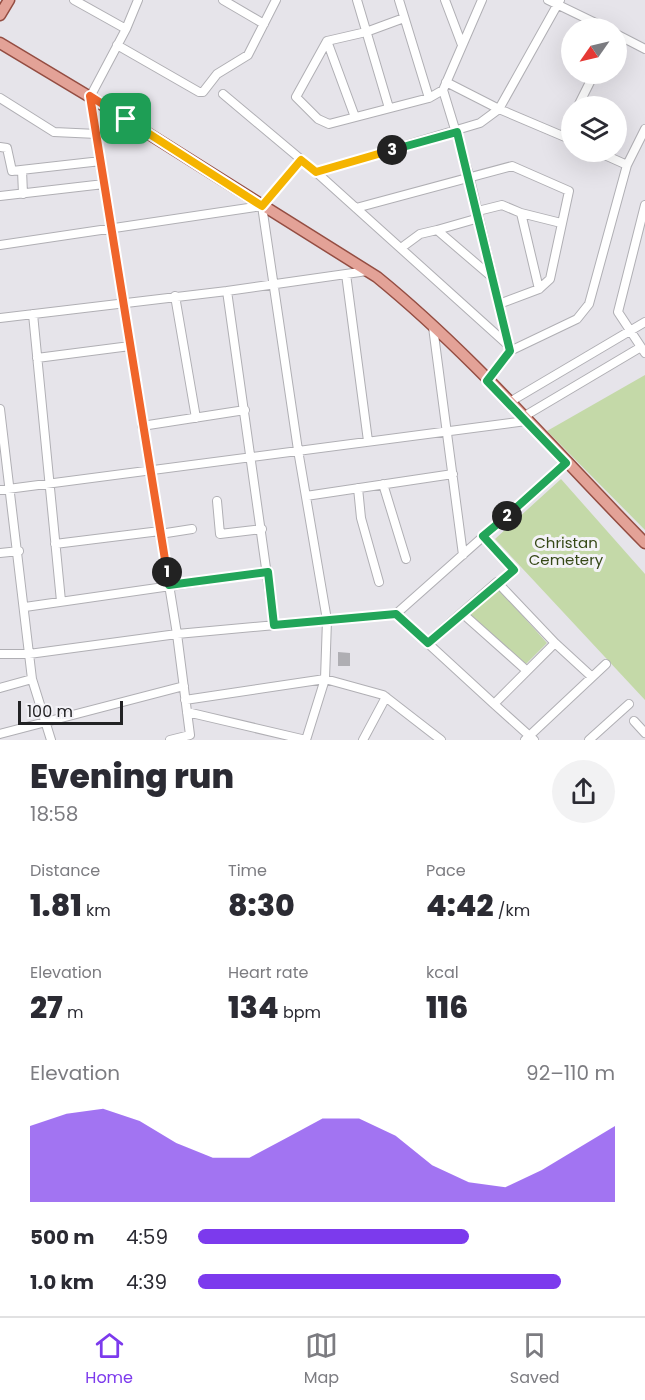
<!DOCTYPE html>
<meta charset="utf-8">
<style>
body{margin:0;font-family:Poppins,sans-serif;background:#f2f2f3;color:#2b2b33;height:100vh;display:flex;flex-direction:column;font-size:22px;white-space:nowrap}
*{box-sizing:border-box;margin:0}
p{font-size:20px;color:#7c7c81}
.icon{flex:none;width:33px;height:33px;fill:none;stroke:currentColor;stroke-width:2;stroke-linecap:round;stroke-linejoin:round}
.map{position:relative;height:740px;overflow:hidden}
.drawer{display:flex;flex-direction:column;background:#fff;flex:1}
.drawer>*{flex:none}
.needle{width:39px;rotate:236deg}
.fabs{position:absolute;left:561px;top:18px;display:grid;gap:12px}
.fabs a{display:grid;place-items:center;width:66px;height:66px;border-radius:50%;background:#fff;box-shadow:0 6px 24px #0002;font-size:30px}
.scale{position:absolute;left:18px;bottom:15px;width:105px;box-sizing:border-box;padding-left:6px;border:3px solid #222224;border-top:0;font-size:16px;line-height:21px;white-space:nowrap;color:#222224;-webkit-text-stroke:4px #f3f2f7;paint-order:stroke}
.pin{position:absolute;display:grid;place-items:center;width:51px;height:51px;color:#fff;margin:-26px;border-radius:12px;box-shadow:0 3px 9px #0006}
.km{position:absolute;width:30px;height:30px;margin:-15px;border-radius:50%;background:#222;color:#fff;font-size:16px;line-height:30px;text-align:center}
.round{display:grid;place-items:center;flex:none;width:63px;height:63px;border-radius:32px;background:#f2f2f3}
.overview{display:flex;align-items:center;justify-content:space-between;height:102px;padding:0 30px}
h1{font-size:33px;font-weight:800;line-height:45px}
.figures{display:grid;grid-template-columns:repeat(3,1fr);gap:9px;height:102px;padding:6px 30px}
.figures div{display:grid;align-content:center}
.figures b{font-size:30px;font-weight:800}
.figures small{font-size:16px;font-weight:400}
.figures p{font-size:16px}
.chart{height:168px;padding:12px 30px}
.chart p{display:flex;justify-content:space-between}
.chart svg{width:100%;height:108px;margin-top:6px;fill:#7c3aed;opacity:.7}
ul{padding:0 30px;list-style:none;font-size:20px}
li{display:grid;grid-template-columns:96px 72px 1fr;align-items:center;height:45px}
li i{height:15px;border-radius:8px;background:#7c3aed}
.tabs{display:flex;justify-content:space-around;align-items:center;height:84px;border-top:2px solid #e1e1e2;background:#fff;font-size:16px;color:#7c7c81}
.tabs a{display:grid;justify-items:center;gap:3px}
.tabs .active{color:#7c3aed}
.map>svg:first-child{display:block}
</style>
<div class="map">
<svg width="645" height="740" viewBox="0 0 645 740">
<rect width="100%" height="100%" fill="#e6e4ea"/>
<path fill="#c4d9a8" d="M645,375V530L547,431Z
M561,479L645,574V700L495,539Z
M496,586L547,643L525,665L467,614Z"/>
<path fill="#afaeb3" d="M338,652L350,653V666H338Z"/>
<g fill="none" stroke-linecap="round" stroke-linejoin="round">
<defs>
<path id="minor" d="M74,0L126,29L90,97L177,634L190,735L170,740
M223,0L264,24
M357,0L389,108
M399,0L429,98
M445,0L462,45
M482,0L443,90L469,175L510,351
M548,0L606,28
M404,18L366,32L327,41L296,97L318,119L329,124L429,98L443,90
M126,29L138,0
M616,34L645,49
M327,41L355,117
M117,45L199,92H203L217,74L248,55L276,0
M446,82L499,109L572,140
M223,94L316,172L508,345
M0,98L54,132L97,134
M578,106L594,74
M563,136L572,119
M0,147L7,148L12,171L101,161
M627,165L645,129
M22,170L23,194
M316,172L480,123L499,109L560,0
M0,196L104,184
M645,205L618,312L645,353
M262,206L298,450L327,620L325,679L306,740
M356,208L512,166L569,191L550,279L539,289L499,304
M478,211L502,205L521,213L539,289
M521,213L561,223
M479,218L437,230L493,278
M0,245L262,206L301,160
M401,248L420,234L437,230
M346,274L368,441
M227,291L367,271
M175,296L196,418
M33,314L61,601
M0,318L227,291L274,625
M433,327L463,555
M37,358L130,346
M487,381L510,351L577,319L589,304L627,165L598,152
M508,403L645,322
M0,409L32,679L51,740
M523,417L641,347
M142,426L245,410
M383,484L406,559
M358,488L361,518L379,582
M0,490L526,421
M306,496L453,474
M217,501L220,534L262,529
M160,534L192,529
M483,536L514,570L499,584
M55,544L160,531
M0,553L19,551
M25,607L268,572
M462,613L526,670
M396,614L494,704L555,643L592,677
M427,643L497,582L555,643
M0,654H29L177,634L396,614L566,463
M0,688L32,679
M185,700L325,679L383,695L441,740
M494,704L534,740
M187,712L306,740
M634,721L645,733
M0,734L184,686
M363,740L386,697
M525,740L606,664
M589,740L629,704"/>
<path id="major" d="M0,15L9,0
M0,43L90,97L377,277C474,356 557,454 645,543"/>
</defs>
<use href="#minor" stroke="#b0afb4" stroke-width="10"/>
<use href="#major" stroke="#944d42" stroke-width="13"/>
<use href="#minor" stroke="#fff" stroke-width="8"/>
<use href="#major" stroke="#e3a297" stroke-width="10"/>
</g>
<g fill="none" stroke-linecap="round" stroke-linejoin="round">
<defs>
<path id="split-1" d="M126,119L90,96L167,572"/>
<path id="split-2" d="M167,572L169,585L268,572L274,625L396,614L428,643L514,570L483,536L507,516"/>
<path id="split-3" d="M392,150L457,132L510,351L487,381L566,463L507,516"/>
<path id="split-4" d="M126,119L262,206L301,160L316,172L392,150"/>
</defs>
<use href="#split-1" stroke="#fff" stroke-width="12"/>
<use href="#split-2" stroke="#fff" stroke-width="12"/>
<use href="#split-3" stroke="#fff" stroke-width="12"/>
<use href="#split-4" stroke="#fff" stroke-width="12"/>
<use href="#split-1" stroke="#f0652b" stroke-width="8"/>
<use href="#split-2" stroke="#22a559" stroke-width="8"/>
<use href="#split-3" stroke="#22a559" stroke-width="8"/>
<use href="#split-4" stroke="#f5b400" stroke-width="8"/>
</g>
<g text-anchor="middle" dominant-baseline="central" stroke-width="6" stroke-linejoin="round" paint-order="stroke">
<g font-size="15" fill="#364917" stroke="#f3f2f7">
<text x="566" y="542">Christan<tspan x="566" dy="17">Cemetery</tspan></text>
</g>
</g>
</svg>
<div class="fabs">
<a><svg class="needle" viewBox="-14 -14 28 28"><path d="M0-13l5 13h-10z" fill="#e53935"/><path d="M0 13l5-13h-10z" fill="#7c7c81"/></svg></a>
<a><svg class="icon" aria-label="layers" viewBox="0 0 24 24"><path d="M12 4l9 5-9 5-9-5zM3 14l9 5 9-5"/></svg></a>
</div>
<div class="scale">100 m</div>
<div class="pin" style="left:126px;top:119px;background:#1e9e55"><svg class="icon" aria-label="arrive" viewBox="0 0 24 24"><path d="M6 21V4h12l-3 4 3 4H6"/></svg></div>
<b class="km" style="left:167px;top:572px">1</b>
<b class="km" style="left:507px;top:516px">2</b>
<b class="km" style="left:392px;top:150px">3</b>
</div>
<section class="drawer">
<div class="overview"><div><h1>Evening run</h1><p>18:58</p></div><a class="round"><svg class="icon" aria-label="share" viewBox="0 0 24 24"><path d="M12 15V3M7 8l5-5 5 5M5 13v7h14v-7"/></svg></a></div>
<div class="figures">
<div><p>Distance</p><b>1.81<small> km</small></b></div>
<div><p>Time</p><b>8:30</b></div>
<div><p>Pace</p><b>4:42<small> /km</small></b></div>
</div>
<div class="figures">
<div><p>Elevation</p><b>27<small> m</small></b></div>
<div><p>Heart rate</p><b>134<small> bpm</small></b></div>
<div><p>kcal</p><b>116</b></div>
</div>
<div class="chart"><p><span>Elevation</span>92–110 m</p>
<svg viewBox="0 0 160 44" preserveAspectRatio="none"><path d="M0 44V13L10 8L20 6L30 11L40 20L50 26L60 26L70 18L80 10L90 10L100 17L110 29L120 36L130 38L140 31L150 22L160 13V44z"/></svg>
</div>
<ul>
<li><b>500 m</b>4:59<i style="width:65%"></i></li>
<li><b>1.0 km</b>4:39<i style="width:87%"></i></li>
</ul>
</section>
<nav class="tabs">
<a class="active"><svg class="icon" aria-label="home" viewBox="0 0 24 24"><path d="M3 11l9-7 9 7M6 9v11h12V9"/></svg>Home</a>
<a><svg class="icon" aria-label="map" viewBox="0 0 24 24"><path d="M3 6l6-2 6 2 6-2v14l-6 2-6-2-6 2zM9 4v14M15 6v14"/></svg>Map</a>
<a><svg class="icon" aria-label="saved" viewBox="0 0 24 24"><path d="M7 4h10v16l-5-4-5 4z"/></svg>Saved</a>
</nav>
